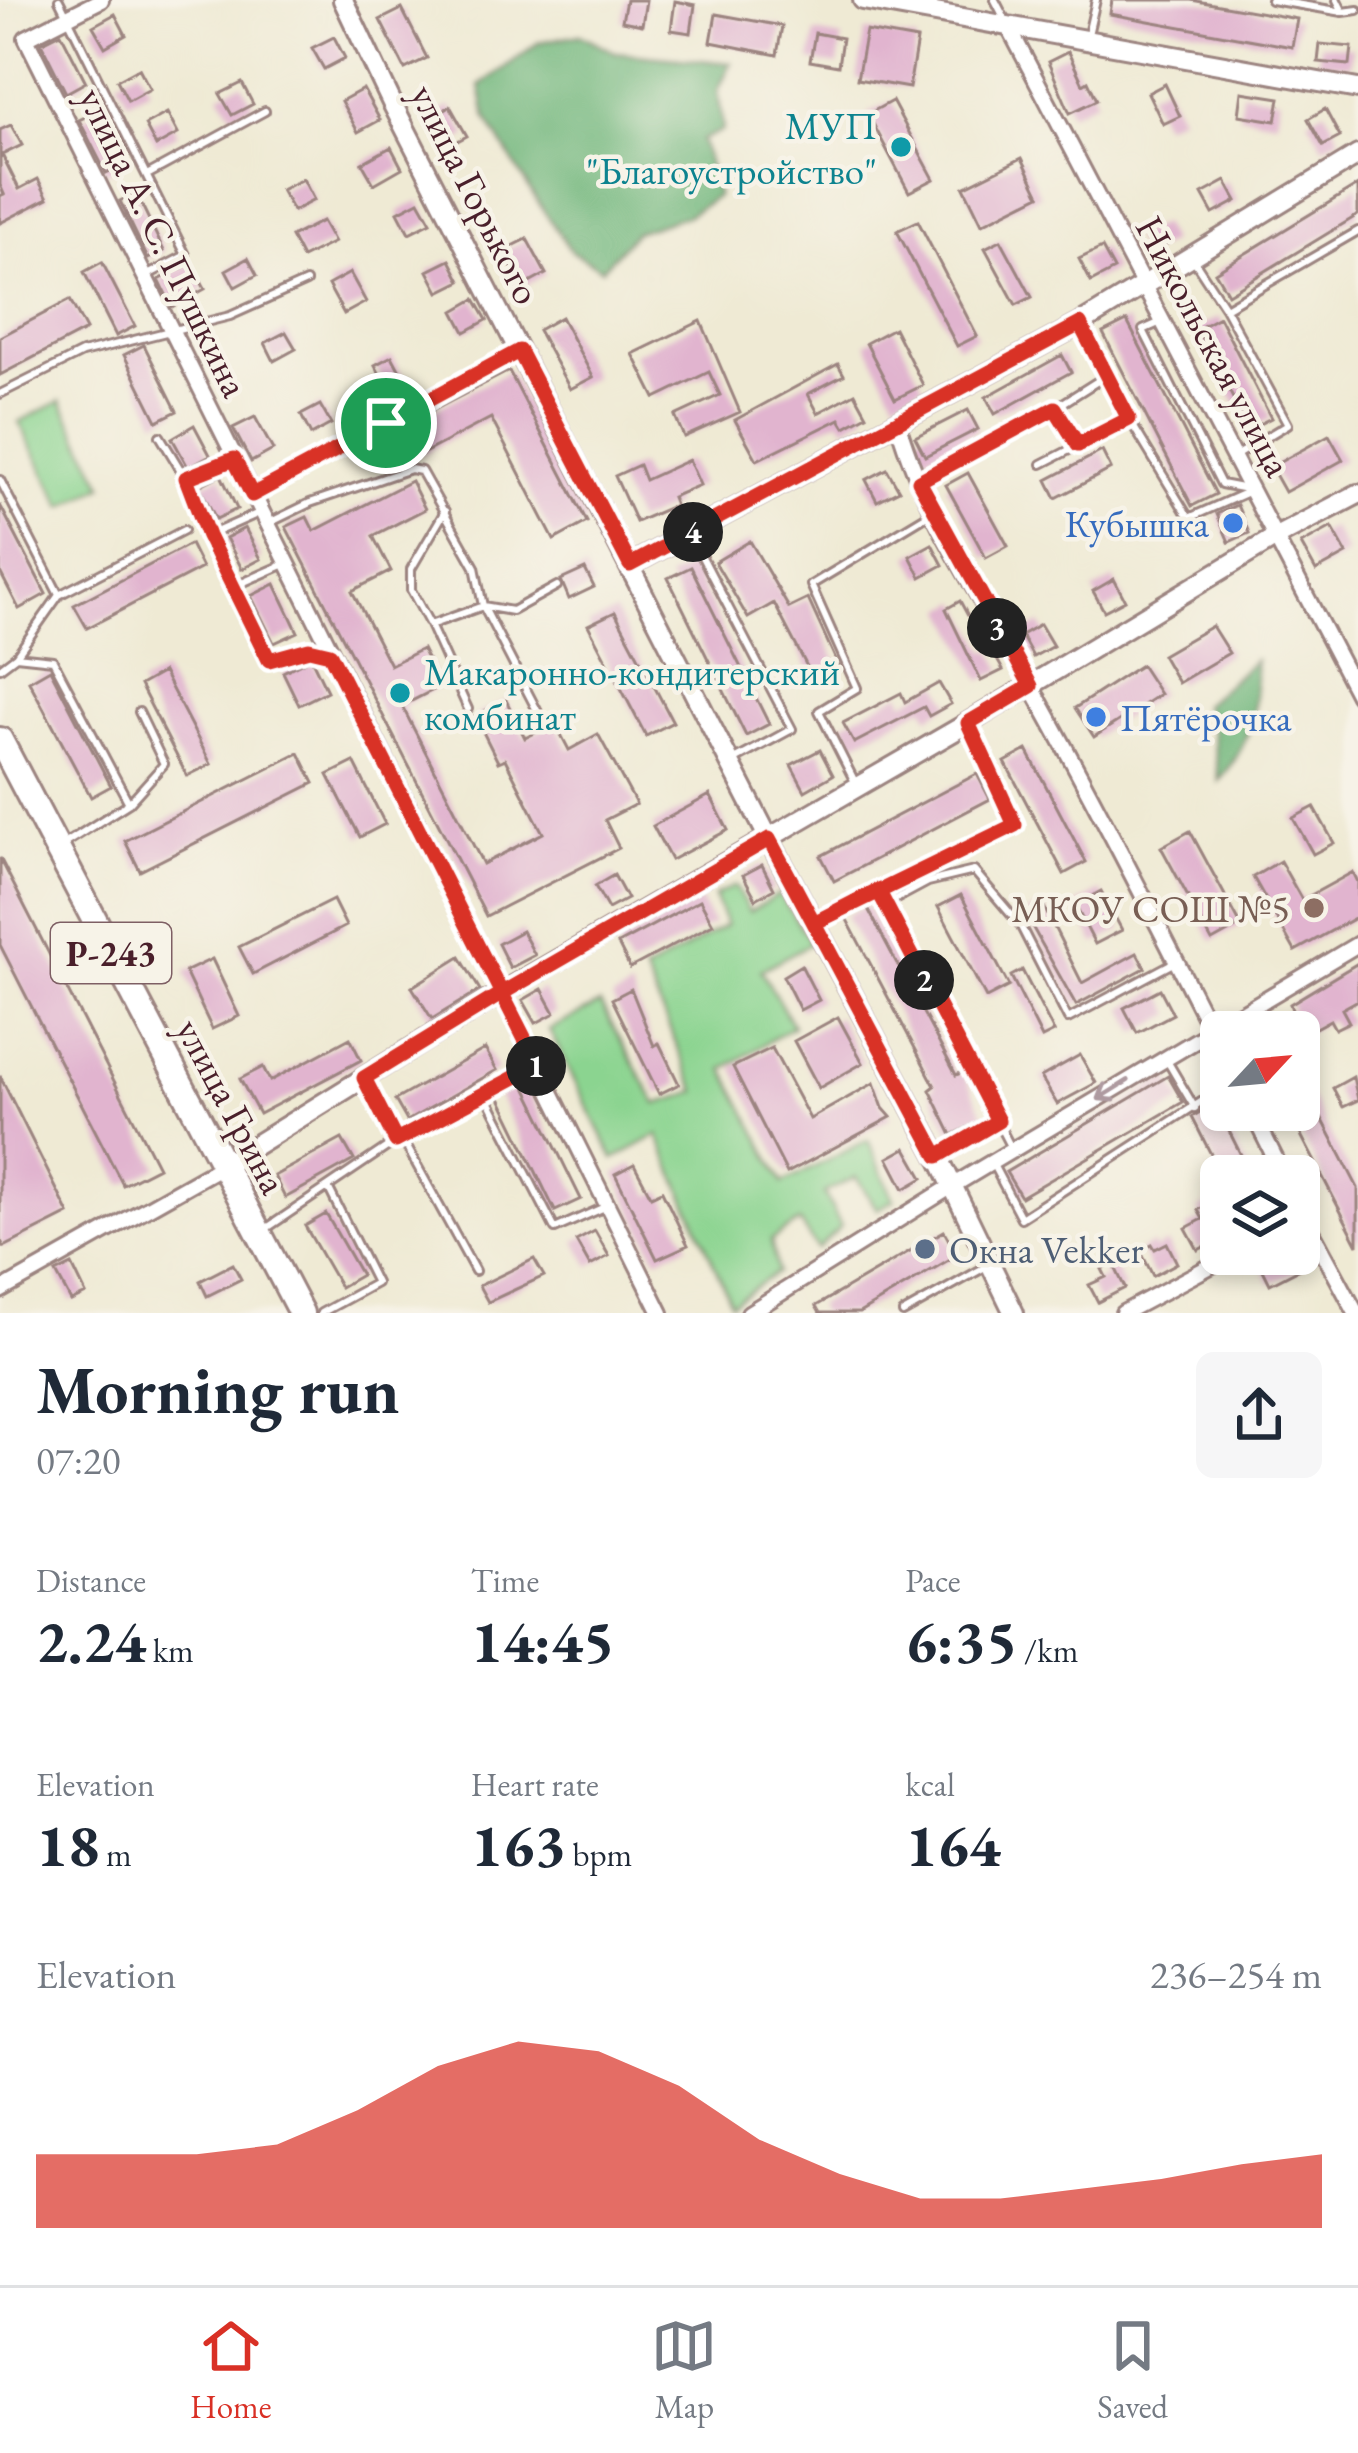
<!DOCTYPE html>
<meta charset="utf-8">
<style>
body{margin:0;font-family:"EB Garamond",serif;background:#f6f6f7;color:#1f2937;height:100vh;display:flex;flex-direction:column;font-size:45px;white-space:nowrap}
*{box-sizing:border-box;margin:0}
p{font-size:39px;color:#747a83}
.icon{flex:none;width:66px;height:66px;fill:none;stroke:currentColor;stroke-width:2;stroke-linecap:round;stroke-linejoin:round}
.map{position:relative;height:1313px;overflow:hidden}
.details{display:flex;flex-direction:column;background:#fff;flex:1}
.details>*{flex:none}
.needle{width:78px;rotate:64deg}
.buttons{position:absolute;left:1200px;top:1011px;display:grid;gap:24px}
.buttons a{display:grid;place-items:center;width:120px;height:120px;border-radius:18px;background:#fff;box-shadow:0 6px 18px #0003;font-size:60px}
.pin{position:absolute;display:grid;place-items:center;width:102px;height:102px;color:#fff;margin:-51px;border:6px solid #fff;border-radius:50%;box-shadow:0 3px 12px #0007}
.km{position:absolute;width:60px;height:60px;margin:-30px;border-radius:50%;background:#222;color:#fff;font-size:33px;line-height:60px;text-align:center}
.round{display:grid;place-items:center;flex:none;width:126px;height:126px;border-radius:18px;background:#f6f6f7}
.overview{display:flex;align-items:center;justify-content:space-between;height:204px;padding:0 36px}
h1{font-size:66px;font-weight:700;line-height:90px}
.metrics{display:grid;grid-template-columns:repeat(3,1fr);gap:18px;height:204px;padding:12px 36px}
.metrics div{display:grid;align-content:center}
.metrics b{font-size:60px;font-weight:700}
.metrics small{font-size:33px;font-weight:400}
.metrics p{font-size:33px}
.chart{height:336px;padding:24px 36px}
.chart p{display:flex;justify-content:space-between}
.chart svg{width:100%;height:216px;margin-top:12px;fill:#d93025;opacity:.7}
.dock{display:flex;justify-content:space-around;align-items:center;height:168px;border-top:3px solid #e0e1e3;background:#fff;font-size:33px;color:#747a83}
.dock a{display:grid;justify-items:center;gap:6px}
.dock .selected{color:#d93025}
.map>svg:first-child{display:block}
</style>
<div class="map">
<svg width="1358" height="1313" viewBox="0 0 1358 1313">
<rect width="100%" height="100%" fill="#f7f3e8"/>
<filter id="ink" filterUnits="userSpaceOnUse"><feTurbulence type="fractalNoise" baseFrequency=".00833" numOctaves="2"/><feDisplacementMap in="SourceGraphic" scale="24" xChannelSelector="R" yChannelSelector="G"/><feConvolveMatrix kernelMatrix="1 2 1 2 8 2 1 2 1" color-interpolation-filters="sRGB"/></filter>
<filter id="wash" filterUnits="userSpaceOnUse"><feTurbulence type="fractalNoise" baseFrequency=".004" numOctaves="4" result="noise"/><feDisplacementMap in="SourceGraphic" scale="48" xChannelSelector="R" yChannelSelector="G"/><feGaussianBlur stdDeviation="2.7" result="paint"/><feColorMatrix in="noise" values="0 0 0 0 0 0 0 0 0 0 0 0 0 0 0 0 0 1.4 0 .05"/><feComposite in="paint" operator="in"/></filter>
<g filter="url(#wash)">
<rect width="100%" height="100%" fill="#efead4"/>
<path fill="#8bd490" stroke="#6a7a5e" stroke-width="3" d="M61,401L104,485L63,507L19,422Z
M735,886L749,912L779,894L811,943L761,970L793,1026L724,1069L783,1183L868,1140L894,1200L877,1209L856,1177L824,1193L841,1226L817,1249L799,1222L771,1240L777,1272L731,1303L658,1135L614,1159L549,1030L600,1004L657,1104L697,1092L645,972L726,925L714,896Z"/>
<path fill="#70b67a" stroke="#5d6a52" stroke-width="3" d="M580,34L615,52L731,63L718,90L723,130L702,140L717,196L688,215L635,232L602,269L571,251L530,190L486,117L480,86L539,42Z
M1255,660C1258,709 1251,743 1219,781L1212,731L1203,705Z"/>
<g id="blocks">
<path fill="#e1b4cf" d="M626,0H646L642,25L622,21Z
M1112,0H1191L1297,19L1292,47L1110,14Z
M675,1L695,5L691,33L671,30Z
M402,9L427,58L405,69L380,20Z
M115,14L126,35L105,47L93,26Z
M716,14L782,26L777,55L711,42Z
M866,31L917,40L909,88L857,79Z
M61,33L86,82L66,93L41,43Z
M815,33L842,38L838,66L810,61Z
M334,37L345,58L324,69L312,48Z
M1320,44L1352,47L1350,65L1318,62Z
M1068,52L1083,84L1088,81L1097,100L1070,113L1048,62Z
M139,68L150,89L128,101L117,80Z
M242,83L253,104L232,115L220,94Z
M1165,84L1180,116L1163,124L1148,93Z
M363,89L380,120L358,132L341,101Z
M1242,92L1280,98L1276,121L1239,115Z
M892,101L934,179L909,192L868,114Z
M450,106L467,136L450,145L434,116Z
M1325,109L1340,137L1323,146L1308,119Z
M96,112L121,166L106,173L79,120Z
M167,113L178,134L156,146L145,125Z
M11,125L22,145L2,155L19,189L38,179L48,198L0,223V196L4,194L0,185V130Z
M391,147L402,168L374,184L362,163Z
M1022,158L1040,195L982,224L964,187Z
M303,179L314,200L293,211L281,190Z
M1226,181L1237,201L1213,214L1202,194Z
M1358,185V215L1228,294L1215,272Z
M136,193L164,251L148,259L120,201Z
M419,201L431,222L409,233L398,212Z
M322,221L334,242L302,258L291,237Z
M918,221L977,336L957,346L897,231Z
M1161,224L1170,242L1142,256L1133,237Z
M527,239L546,274L522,287L503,251Z
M1001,240L1032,297L1016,305L985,248Z
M1102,248L1114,270L1091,282L1079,259Z
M248,258L257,275L235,287L226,270Z
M450,260L461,281L439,292L428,271Z
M102,262L135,326L116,336L84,272Z
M191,263L205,289L172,307L159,280Z
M350,273L366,302L344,314L328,285Z
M475,299L487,320L465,332L454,311Z
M70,300L86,330L0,375V337Z
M561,317L593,377L570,389L538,330Z
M1219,317L1271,418L1249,429L1197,329Z
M701,321L740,412L684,437L675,416L720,395L709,372L655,398L633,354Z
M1127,321L1216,494L1192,506L1103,333Z
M894,328L923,385L895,399L866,343Z
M286,332L296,349L274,361L265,343Z
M144,345L177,411L157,421L124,355Z
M1062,355L1071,372L995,414L986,397Z
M392,356L403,377L386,386L375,365Z
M838,364L844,375L808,394L818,413L855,393L867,415L845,427L840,419L757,460L735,420Z
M509,371L587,522L554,540L491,418L422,454L412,435L385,449L390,460L378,466L367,445Z
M320,405L331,424L311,435L301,415Z
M968,410L978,429L925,456L915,437Z
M255,417L273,450L251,462L233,428Z
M194,425L210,455L188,467L172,438Z
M1329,435L1343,460L1285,492L1271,467Z
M1102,451L1111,469L1056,498L1047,480Z
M689,460L700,485L672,497L675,505L636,522L615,476L639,465L645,480Z
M887,469L899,490L877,501L866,480Z
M968,473L1008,546L986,558L946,485Z
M221,475L237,509L216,519L199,486Z
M411,481L425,509L373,536L391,571L352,591L390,665L422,649L441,686L402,706L483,864L543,833L505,759L498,762L475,716L506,700L525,738L555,723L569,750L598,734L636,804L605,820L619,848L486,916L286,527L307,517L314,531Z
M0,505L46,594L19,609L0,572Z
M1237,505L1249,533L1229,542L1217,514Z
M1332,527L1347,554L1316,571L1301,544Z
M245,528L261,559L242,569L226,538Z
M750,541L789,608L808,599L839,667L814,680L774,603L748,618L715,562Z
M190,544L202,568L87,628L74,605Z
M932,544L943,565L921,577L910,556Z
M691,567L769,724L746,736L668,578Z
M585,569L594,587L569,599L561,580Z
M1114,579L1125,600L1104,611L1093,591Z
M275,584L298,632L274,643L251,596Z
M960,601L987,651L991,649L1003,670L981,681L946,609Z
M615,612L673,722L646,736L588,625Z
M1040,624L1053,646L1033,657L1021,635Z
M1212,626L1229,653L1178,683L1162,655Z
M311,658L327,691L299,705L283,672Z
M1141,665L1160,694L1094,737L1075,708Z
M50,669L111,786L91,797L29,681Z
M163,672L211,764L187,776L140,685Z
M939,683L951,704L929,716L924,707L854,743L843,723L901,693L905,702Z
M820,750L833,775L805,791L791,765Z
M1027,750L1086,862L1064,874L1005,762Z
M299,753L314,783L140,871L125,841Z
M354,762L385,824L360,837L328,775Z
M977,774L990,799L834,881L821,856Z
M710,795L728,830L671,860L653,826Z
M1314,807L1334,843L1313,854L1293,818Z
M1190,831L1241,925L1212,941L1161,847Z
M0,858L158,1167L123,1185L0,945Z
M1280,861L1302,900L1353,872L1358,882V916L1295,951L1253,877Z
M762,865L774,889L756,899L743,875Z
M614,875L627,899L608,909L595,886Z
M1101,891L1122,930L1095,944L1075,905Z
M961,895L1009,986L986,998L938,907Z
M333,900L346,926L253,974L239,947Z
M700,900L713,924L630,968L618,944Z
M866,905L956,1075L963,1072L986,1118L952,1135L930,1090L935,1086L845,916Z
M1043,905L1082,983L1137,953L1145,968L1076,1005L1025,914Z
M522,931L535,955L510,968L498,944Z
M460,957L480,990L432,1019L412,987Z
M212,959L239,1016L212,1029L185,972Z
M1358,963V1000L1342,1009L1349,1022L1335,1029L1330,1020L1299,1037V1032H1236L1267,1016L1269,1022L1292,1010L1290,1004Z
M801,965L819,1000L800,1010L783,976Z
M1022,970L1054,1032L1042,1038L1011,976Z
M542,989L555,1013L536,1023L523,1000Z
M631,989L654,1046L659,1043L679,1084L659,1094L612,999Z
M1160,989L1173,1014L1137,1033L1124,1008Z
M838,1017L863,1063L819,1088L794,1041Z
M350,1038L361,1060L259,1114L240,1079L263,1067L270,1081Z
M772,1048L810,1119L874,1083L883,1108L891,1117L787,1173L733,1067Z
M485,1049L497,1070L407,1121L395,1100Z
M1080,1055L1096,1083L1057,1104L1041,1077Z
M1299,1074L1358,1188V1245L1288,1110H1299Z
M0,1076L69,1214L4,1247L0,1239Z
M1168,1076L1183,1102L1021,1197L1006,1172Z
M1353,1077L1358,1100L1343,1107L1333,1088Z
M524,1083L581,1199L555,1211L499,1096Z
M1215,1103L1246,1165L1252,1176H1222L1192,1117Z
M342,1139L354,1160L285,1198L274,1176Z
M906,1148L923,1178L904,1189L888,1158Z
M634,1164L651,1196L662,1191L688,1245L657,1259L615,1174Z
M1211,1203L1221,1222V1238L1198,1250L1186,1228L1203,1219L1198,1210Z
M326,1214L361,1275L340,1287L305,1226Z
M595,1231L609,1256L590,1266L576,1241Z
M944,1231L957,1255L859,1313H820L816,1306Z
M1167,1243L1177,1263L1153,1276L1140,1250L1152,1244L1155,1249Z
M1279,1254H1294L1301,1268L1270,1284L1260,1264Z
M534,1259L544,1276L488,1302L479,1286Z
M1113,1263L1125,1288L1098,1302L1089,1285L1106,1277L1102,1269Z
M233,1264L241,1279L207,1296L200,1281Z
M72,1265L86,1294L71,1301L56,1273Z"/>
</g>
</g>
<g filter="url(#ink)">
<use href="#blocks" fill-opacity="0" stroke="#9c8480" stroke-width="3"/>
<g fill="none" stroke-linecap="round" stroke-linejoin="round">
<defs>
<path id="lane" d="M59,0L186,255L144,277
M995,0L1007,23
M1271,0L1343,12L1358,10
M1337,0L1343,12
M1087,39L1096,0
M147,175L265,111
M1193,259L1225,308L1358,231
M1225,308L1288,424L1235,456
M0,394L82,353L230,316L306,282
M1055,408L1104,377
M1129,419L1189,518L1252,490L1221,484L1143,330L1161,322
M160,436L186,479L207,536L269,660L309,649L330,654
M1079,445L1129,419L1082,329
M186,479L233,460
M922,479L1055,408L1079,445L1042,464
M0,480L59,595L16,656L0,668
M253,494L516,352
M445,511L411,569V590L430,625L483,606L512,611L557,586
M269,523L310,503L410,469L421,471L475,567L483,606L541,718
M690,534L792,729L733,761
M207,536L259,513
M235,586L285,564
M59,595L184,530
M430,625L468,709
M16,656L53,660L129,803L61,846
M856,784L819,711L857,688L811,585L934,511
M129,803L164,764L139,712
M877,890L1011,1148
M885,905L928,882L974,871L1020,925L1068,1019L1173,963
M817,921L1015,825L969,726
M1166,1059L1195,1108
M365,1080L396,1141
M484,1091L555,1229L607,1206
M402,1138L475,1271
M939,1155L998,1121
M992,1163L1021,1218L1221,1089
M264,1230L396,1141L535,1067
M321,1313L376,1283L328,1187
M903,1313L987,1266"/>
<path id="street" d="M101,0L26,38L661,1313
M1009,28L1358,695
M898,424C925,517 983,600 1030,684C1097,804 1159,927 1221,1049
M1251,1110L1284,1176
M1299,1207L1356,1313
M0,1291L222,1166
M749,1313L952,1186L1358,944
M1123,1313L1233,1254"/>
<path id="secondary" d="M343,0L392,103L769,839L938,1156L1014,1313
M863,0L1358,89
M630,565L1080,324L1358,155
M222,1166L504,991L968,723L1276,537L1358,494"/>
<path id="highway" d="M0,740L301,1313"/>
</defs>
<use href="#lane" stroke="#9c8480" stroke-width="12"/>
<use href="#street" stroke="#9c8480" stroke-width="20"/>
<use href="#secondary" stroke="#9c8480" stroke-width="24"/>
<use href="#highway" stroke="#9c8480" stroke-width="30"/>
<use href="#lane" stroke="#fff" stroke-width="6"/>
<use href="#street" stroke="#fff" stroke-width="14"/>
<use href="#secondary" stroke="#fff" stroke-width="18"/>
<use href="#highway" stroke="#fff" stroke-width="24"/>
</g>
<defs><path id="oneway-shaft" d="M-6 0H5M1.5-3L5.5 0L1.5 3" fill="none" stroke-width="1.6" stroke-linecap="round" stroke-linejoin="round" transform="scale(3)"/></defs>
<use stroke="#ae9aa0" href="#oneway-shaft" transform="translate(1113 1090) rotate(148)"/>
</g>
<g fill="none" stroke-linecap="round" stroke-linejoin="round" filter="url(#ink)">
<defs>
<path id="route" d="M386,423L252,495L234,459L186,478L208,536L269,660L309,649L330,654L538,1065L396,1141L364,1078L504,992L769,839L814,923L878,890L998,1121L938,1156L814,923L1015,825L968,723L1031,686L919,481L1055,408L1078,445L1129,419L1080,324L630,565L519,351L386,423"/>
</defs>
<use href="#route" stroke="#fff" stroke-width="24"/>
<use href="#route" stroke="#d93025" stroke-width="15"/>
</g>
<g fill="#0f9aa8" stroke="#f7f3e8" stroke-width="4.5">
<circle cx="901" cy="147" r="12"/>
<circle cx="400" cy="693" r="12"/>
</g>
<g fill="#3f7fe0" stroke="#f7f3e8" stroke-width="4.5">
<circle cx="1233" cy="523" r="12"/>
<circle cx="1096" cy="717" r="12"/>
</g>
<circle fill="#8d6e63" stroke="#f7f3e8" stroke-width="4.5" cx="1314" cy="908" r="12"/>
<circle fill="#5c6f8a" stroke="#f7f3e8" stroke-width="4.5" cx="925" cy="1249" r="12"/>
<g text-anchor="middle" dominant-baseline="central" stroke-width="9" stroke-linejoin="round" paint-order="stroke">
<rect fill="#f7f3e8" stroke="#7e5f64" stroke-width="3" x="51" y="923" width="120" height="60" rx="9"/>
<g font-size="36" font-weight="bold" fill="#4a1f2b">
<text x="111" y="953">Р-243</text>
</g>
<g font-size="39" fill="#0d838f" stroke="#f7f3e8" text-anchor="end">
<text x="877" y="125">МУП<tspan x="877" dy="45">"Благоустройство"</tspan></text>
<text x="424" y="671" text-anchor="start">Макаронно-кондитерский<tspan x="424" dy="45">комбинат</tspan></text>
</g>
<g font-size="39" fill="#4a1f2b" stroke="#f7f3e8">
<text transform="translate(476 194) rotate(63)">улица Горького</text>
<text transform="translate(164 242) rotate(64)">улица А. С. Пушкина</text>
<text transform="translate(1214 346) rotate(62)">Никольская улица</text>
<text transform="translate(232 1106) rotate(62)">улица Грина</text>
</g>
<g font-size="39" fill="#366cbe" stroke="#f7f3e8" text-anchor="end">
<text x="1209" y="523">Кубышка</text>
<text x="1120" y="717" text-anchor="start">Пятёрочка</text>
</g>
<g font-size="39" fill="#785e54" stroke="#f7f3e8" text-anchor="end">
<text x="1290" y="908">МКОУ СОШ №5</text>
</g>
<g font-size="39" fill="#4e5e75" stroke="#f7f3e8" text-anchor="start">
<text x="949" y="1249">Окна Vekker</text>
</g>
</g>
</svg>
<div class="buttons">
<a><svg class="needle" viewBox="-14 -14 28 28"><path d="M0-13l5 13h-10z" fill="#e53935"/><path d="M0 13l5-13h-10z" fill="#747a83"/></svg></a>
<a><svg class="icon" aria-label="layers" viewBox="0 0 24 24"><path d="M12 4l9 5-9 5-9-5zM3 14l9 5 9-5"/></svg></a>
</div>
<div class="pin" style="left:386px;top:423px;background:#1e9e55"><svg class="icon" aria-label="arrive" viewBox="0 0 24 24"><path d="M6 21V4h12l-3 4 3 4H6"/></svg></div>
<b class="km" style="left:536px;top:1066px">1</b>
<b class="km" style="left:924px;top:980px">2</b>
<b class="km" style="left:997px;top:628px">3</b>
<b class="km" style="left:693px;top:532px">4</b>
</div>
<section class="details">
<div class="overview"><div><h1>Morning run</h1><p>07:20</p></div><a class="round"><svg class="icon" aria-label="share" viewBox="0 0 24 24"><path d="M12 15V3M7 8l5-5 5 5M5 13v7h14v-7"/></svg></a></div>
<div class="metrics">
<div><p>Distance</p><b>2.24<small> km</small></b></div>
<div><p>Time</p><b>14:45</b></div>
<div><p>Pace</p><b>6:35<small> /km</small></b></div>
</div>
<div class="metrics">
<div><p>Elevation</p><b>18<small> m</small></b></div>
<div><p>Heart rate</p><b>163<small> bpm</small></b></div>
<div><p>kcal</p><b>164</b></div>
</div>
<div class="chart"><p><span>Elevation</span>236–254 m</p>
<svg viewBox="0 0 160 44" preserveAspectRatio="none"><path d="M0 44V29L10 29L20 29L30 27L40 20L50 11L60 6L70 8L80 15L90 26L100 33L110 38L120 38L130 36L140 34L150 31L160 29V44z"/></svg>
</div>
</section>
<nav class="dock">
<a class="selected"><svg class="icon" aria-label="home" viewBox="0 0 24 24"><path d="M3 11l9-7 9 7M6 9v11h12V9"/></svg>Home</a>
<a><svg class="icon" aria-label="map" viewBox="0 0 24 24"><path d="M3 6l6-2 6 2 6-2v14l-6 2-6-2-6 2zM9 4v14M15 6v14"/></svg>Map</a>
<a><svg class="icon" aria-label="saved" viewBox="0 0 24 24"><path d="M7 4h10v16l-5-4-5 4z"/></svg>Saved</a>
</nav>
